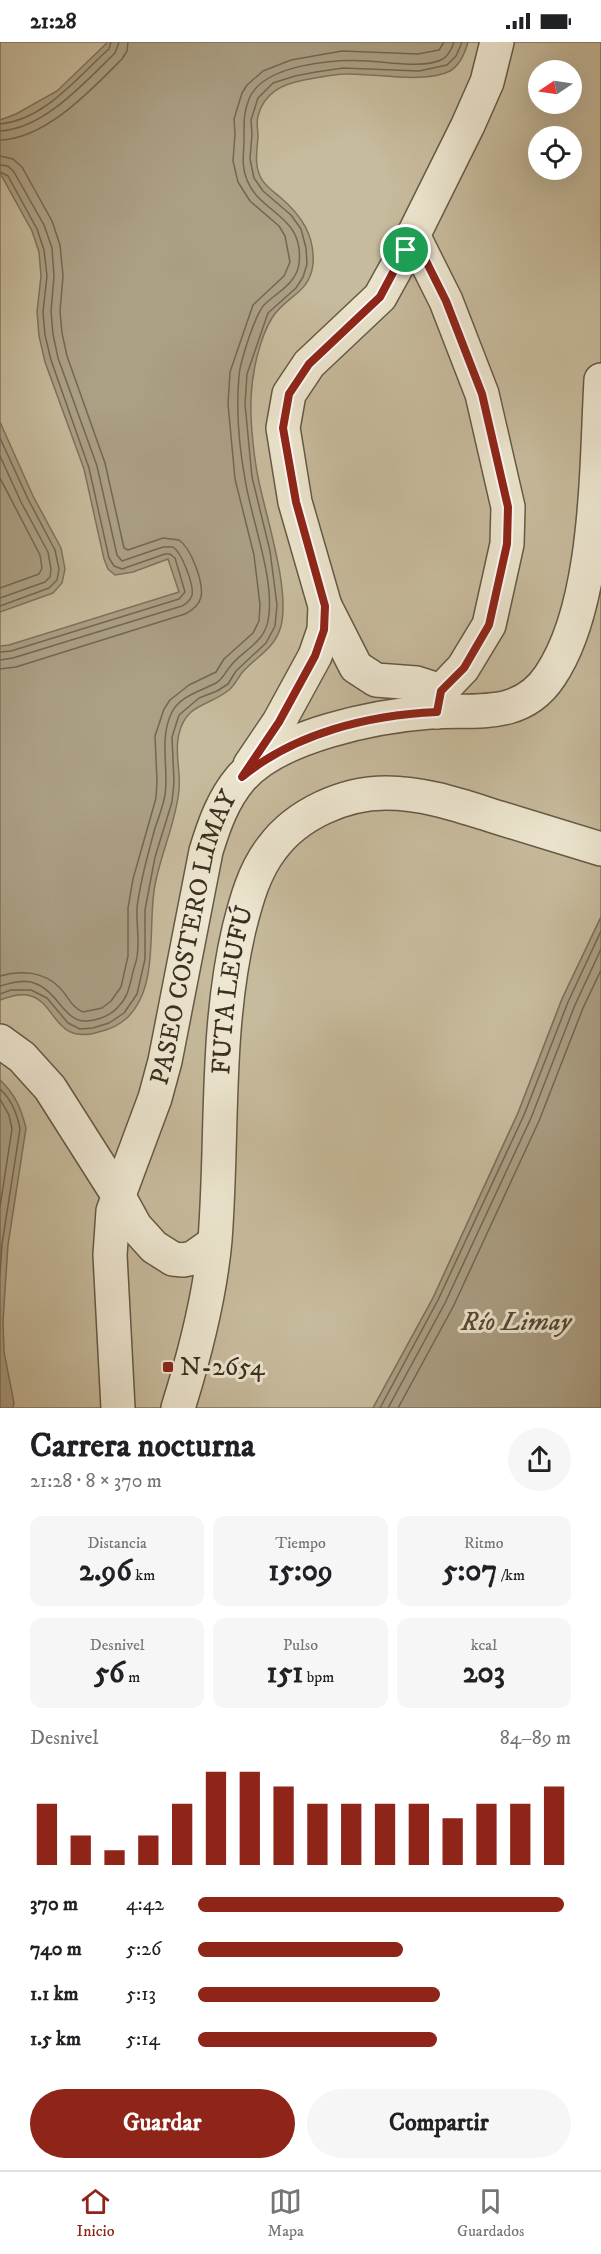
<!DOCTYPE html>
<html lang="es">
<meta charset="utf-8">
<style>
body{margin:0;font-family:"IM FELL DW Pica",serif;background:#f6f6f6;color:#202124;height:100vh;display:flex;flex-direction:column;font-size:22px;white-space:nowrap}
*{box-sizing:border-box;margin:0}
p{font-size:20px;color:#757577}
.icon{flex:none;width:33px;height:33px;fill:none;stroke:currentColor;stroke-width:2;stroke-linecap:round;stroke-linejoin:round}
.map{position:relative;height:1366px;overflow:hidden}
.drawer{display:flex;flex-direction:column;background:#fff;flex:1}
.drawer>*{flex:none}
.needle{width:39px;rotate:257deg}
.fabs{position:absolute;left:528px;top:18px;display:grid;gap:12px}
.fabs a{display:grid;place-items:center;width:54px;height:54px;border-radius:50%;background:#fff;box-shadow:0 6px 24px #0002;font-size:30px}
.pin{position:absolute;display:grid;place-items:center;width:51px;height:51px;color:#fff;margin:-26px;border:3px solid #fff;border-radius:50%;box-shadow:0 2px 6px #0007}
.round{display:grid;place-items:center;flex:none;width:63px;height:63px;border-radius:32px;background:#f6f6f6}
.head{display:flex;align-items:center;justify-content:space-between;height:102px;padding:0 30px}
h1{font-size:33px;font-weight:800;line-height:45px}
.stats{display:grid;grid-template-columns:repeat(3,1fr);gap:9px;height:102px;padding:6px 30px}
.stats div{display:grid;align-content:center;border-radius:12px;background:#f6f6f6;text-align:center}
.stats b{font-size:30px;font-weight:800}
.stats small{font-size:16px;font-weight:400}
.stats p{font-size:16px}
.chart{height:168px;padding:12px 30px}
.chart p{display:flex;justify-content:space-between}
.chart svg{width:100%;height:108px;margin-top:6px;stroke:#8f2418;stroke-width:6}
.primary-button{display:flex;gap:12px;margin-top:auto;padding:12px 30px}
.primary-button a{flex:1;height:69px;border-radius:36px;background:#8f2418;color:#fff;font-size:24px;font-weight:800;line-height:69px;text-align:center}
.primary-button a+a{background:#f6f6f6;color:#202124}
ul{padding:0 30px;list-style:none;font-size:20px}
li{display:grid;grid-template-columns:96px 72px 1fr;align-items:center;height:45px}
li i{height:15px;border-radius:8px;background:#8f2418}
.status{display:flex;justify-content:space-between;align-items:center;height:42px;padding:0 30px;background:#fff;direction:ltr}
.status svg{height:16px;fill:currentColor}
.tabs{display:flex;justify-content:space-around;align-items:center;height:84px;border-top:2px solid #e0e0e0;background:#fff;font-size:16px;color:#757577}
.tabs a{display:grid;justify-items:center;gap:3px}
.tabs .current{color:#8f2418}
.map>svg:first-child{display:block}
</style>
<div class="status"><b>21:28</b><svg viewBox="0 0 49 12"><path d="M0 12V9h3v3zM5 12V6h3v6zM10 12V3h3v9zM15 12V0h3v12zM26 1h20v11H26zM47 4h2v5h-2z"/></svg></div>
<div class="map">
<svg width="601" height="1366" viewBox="0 0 601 1366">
<rect width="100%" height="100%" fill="#e4d8b7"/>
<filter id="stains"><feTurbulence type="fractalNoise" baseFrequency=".00333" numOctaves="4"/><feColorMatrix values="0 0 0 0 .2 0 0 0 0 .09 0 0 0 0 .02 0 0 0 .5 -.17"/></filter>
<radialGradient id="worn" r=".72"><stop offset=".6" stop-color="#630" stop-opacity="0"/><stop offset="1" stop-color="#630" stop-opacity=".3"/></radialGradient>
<path fill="#c7bb9d" stroke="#81755e" stroke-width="1.5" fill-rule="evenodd" d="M0,0H601V875L562,957L518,1071L433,1256L373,1366H0ZM538,28H572V62H538ZM538,94H572V128H538Z"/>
<path fill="#ab9f84" stroke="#7e725c" stroke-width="1.5" d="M108,0H468C465,11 460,23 450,29C425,42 374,31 346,32C332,32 318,36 304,38C282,42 264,51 258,74C256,81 258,87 258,95C257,109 254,123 261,136C265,144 274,150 280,155C301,173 315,193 313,222C310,252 285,254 272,276C259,297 252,332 251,356C250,380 254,417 259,440C267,478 290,548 281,584C275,607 255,615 241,632C237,638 234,644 229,648C208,665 186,661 179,692C174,710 181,729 179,748C176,780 161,811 155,843C147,884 160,944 127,976C120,982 111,987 102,989C52,1006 58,958 27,953C19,952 8,955 0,958V604L9,603L179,550L168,517L133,530L115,533L108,527L104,517L84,427L45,320L39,294L37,270L41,234L39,210L32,189L0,131V78L16,72L57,49Z
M0,380L33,454L61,506L65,527L62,541L53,551L0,570Z
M601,875V1366H373L433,1256L518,1071L562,957Z
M0,1038C15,1052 21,1066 26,1086L8,1203L3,1279L4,1310L14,1361L13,1366H0Z"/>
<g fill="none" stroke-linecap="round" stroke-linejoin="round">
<path stroke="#736752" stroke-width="1.5" d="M0,82C45,78 78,34 109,7L111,0
M0,89C44,87 86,39 115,11L119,0
M0,98C46,97 92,47 122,17L127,9L128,0
M0,114L13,117L22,125L52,179L60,203L63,234L60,269L62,291L67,314L105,421L124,506L128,508L163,496L179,498C191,506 204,541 201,555C199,563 193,568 185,572L16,625L0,627
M0,123L8,124L14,130L44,183L52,206L54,234L51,269L53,292L58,316L97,424L117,513L122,519L163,505H173C182,511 194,543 192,553C190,559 187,561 182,564L13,616L0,618
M0,130L8,134L37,187L44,208L47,234L43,270L45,293L51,318L89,426L109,516L114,524L122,527L165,512H170L175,516L185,550L179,557L11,609L0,610
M0,396L28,457L55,508L59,527L57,538L49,546L0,564
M0,414L21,460L48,510L51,527L50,535L45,540L0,556
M0,436L40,513L42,526L39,532L0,546
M0,934C20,928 44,929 60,946C68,954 71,965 83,970L102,966L111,959L121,945L128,914V866L133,837L156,756L157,739L155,694L164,667L170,658L189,643L216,630L224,617L253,591L259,579L260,563L254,513L235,437L228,362L230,330L253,263L284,234L290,220L285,194L279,184L250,159L238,140L233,119L235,92L234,77L242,51L247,43L263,29L291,18L342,9L418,12L439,8L444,0
M0,944C10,941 24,937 34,941C61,950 64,986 94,978C103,976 112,972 118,965C127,956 129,947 132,934C133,928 136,921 137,915C140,898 136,882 137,866C140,839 148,812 155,786C159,775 163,764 165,753C169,725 159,699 171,672C179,654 201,649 216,641C223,637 224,632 229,626C237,614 250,608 259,597C263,593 267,585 268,579C276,539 251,477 245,437C239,404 236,367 239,334C240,320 255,273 264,263C277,250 296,242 299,222C305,173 260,172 247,138C240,122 245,107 244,91C244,78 244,70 249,57C263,22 335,17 368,19C388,20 425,27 443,17C449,13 452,6 454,0
M0,952L11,948H31L47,956L68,981L80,987L93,986L109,981L124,971L137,952L145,917V868L155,815L172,760L174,740L172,695L179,673L199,656L217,649L228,642L236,629L266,601L275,584L277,563L270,509L252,435L245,362L247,332L268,271L296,246L303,235L307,222L306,206L301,187L291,173L263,149L254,136L250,117L252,92L251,78L258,56L273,41L295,34L316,30L343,26L419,29L447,23L456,14L462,0
M0,1047C12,1058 17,1071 20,1087L2,1202L0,1232
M0,1057L9,1073L12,1087L0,1165
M380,1366L438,1258L524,1073L568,960L601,889
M388,1366L445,1261L531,1076L575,963L601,907
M398,1366L453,1265L539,1079L583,966L601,928"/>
<defs>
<g id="minor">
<path d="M413,193L446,259L482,352L508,465L507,502L489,583L463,626L441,649L437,670"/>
<path d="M325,564L356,625L376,638L416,641L441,649"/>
<path d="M250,723L279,680L315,614L324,588L325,564L295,460L283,386L289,352L309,322L380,255L406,208L468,83L487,40L497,0"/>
<path d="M0,999L22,1015L50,1046L118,1153L135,1184L154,1205L173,1217L183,1218L193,1216L214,1201"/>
<path id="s1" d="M118,1366L110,1213L113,1169L155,1056L165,1019L206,809C214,783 223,757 241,736C279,693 376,674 430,670C476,667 521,678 550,634C599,561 596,424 601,338"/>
<path id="s2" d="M178,1366C195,1312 210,1254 215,1198C223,1094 215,989 239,887C246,859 254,829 272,806C297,772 344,751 386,751C427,751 464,765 503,777C536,787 568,797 601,807"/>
</g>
</defs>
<use href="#minor" stroke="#655946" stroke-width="36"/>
<use href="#minor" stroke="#ede6d0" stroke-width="33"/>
</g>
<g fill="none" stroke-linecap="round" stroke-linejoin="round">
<defs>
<path id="route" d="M413,193L446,259L482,352L508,465L507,502L489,583L464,626L441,649L437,670C369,673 295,691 242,735L279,680L315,614L324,588L325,564L296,460L283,386L289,352L309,322L380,255Z"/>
</defs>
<use href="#route" stroke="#fff" stroke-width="12"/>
<use href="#route" stroke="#8f2418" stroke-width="8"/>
</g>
<rect fill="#8f2418" stroke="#ede6d0" stroke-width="2" x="162" y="1319" width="12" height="12" rx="3"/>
<g text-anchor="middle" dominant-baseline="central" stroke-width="6" stroke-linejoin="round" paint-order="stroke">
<g font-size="26" fill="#3b2f20" stroke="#ede6d0">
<text stroke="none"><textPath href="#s1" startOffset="483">PASEO COSTERO LIMAY</textPath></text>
<text stroke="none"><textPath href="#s2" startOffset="423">FUTA LEUFÚ</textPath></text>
</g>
<g font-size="26" fill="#3b2f20" stroke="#ede6d0" text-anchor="start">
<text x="180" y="1325">N-2654</text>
</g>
<g font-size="27" font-style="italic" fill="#574b39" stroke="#ede6d0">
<text x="516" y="1280">Río Limay</text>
</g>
</g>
<rect width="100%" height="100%" filter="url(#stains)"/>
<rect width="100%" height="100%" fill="url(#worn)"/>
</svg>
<div class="fabs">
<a><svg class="needle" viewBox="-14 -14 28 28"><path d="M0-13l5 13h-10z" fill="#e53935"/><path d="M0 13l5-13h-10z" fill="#757577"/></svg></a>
<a><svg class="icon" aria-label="locate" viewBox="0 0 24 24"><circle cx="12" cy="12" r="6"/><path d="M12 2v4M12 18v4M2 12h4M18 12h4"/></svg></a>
</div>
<div class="pin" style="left:406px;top:208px;background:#1e9e55"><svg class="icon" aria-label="arrive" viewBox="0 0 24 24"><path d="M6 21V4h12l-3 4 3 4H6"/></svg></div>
</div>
<section class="drawer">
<div class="head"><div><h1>Carrera nocturna</h1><p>21:28 · 8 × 370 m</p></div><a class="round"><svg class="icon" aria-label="share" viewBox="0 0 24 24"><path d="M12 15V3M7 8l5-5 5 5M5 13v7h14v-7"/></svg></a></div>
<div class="stats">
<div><p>Distancia</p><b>2.96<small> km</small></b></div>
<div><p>Tiempo</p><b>15:09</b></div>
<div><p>Ritmo</p><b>5:07<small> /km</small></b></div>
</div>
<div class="stats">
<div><p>Desnivel</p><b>56<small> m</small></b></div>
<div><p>Pulso</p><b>151<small> bpm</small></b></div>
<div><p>kcal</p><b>203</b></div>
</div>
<div class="chart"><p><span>Desnivel</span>84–89 m</p>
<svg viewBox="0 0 160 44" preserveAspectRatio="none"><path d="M5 44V19M15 44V32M25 44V38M35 44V32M45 44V19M55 44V6M65 44V6M75 44V12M85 44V19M95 44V19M105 44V19M115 44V19M125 44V25M135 44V19M145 44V19M155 44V12"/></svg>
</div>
<ul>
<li><b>370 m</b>4:42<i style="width:98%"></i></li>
<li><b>740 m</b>5:26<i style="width:55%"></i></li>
<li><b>1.1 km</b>5:13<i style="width:65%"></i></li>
<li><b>1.5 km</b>5:14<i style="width:64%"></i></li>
</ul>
<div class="primary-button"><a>Guardar</a><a>Compartir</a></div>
</section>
<nav class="tabs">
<a class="current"><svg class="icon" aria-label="home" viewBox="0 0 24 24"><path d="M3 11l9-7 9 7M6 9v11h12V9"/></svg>Inicio</a>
<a><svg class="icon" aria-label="map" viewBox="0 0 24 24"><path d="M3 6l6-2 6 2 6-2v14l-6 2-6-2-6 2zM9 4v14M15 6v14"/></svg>Mapa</a>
<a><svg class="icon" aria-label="saved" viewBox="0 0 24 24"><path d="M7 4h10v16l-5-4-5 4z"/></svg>Guardados</a>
</nav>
